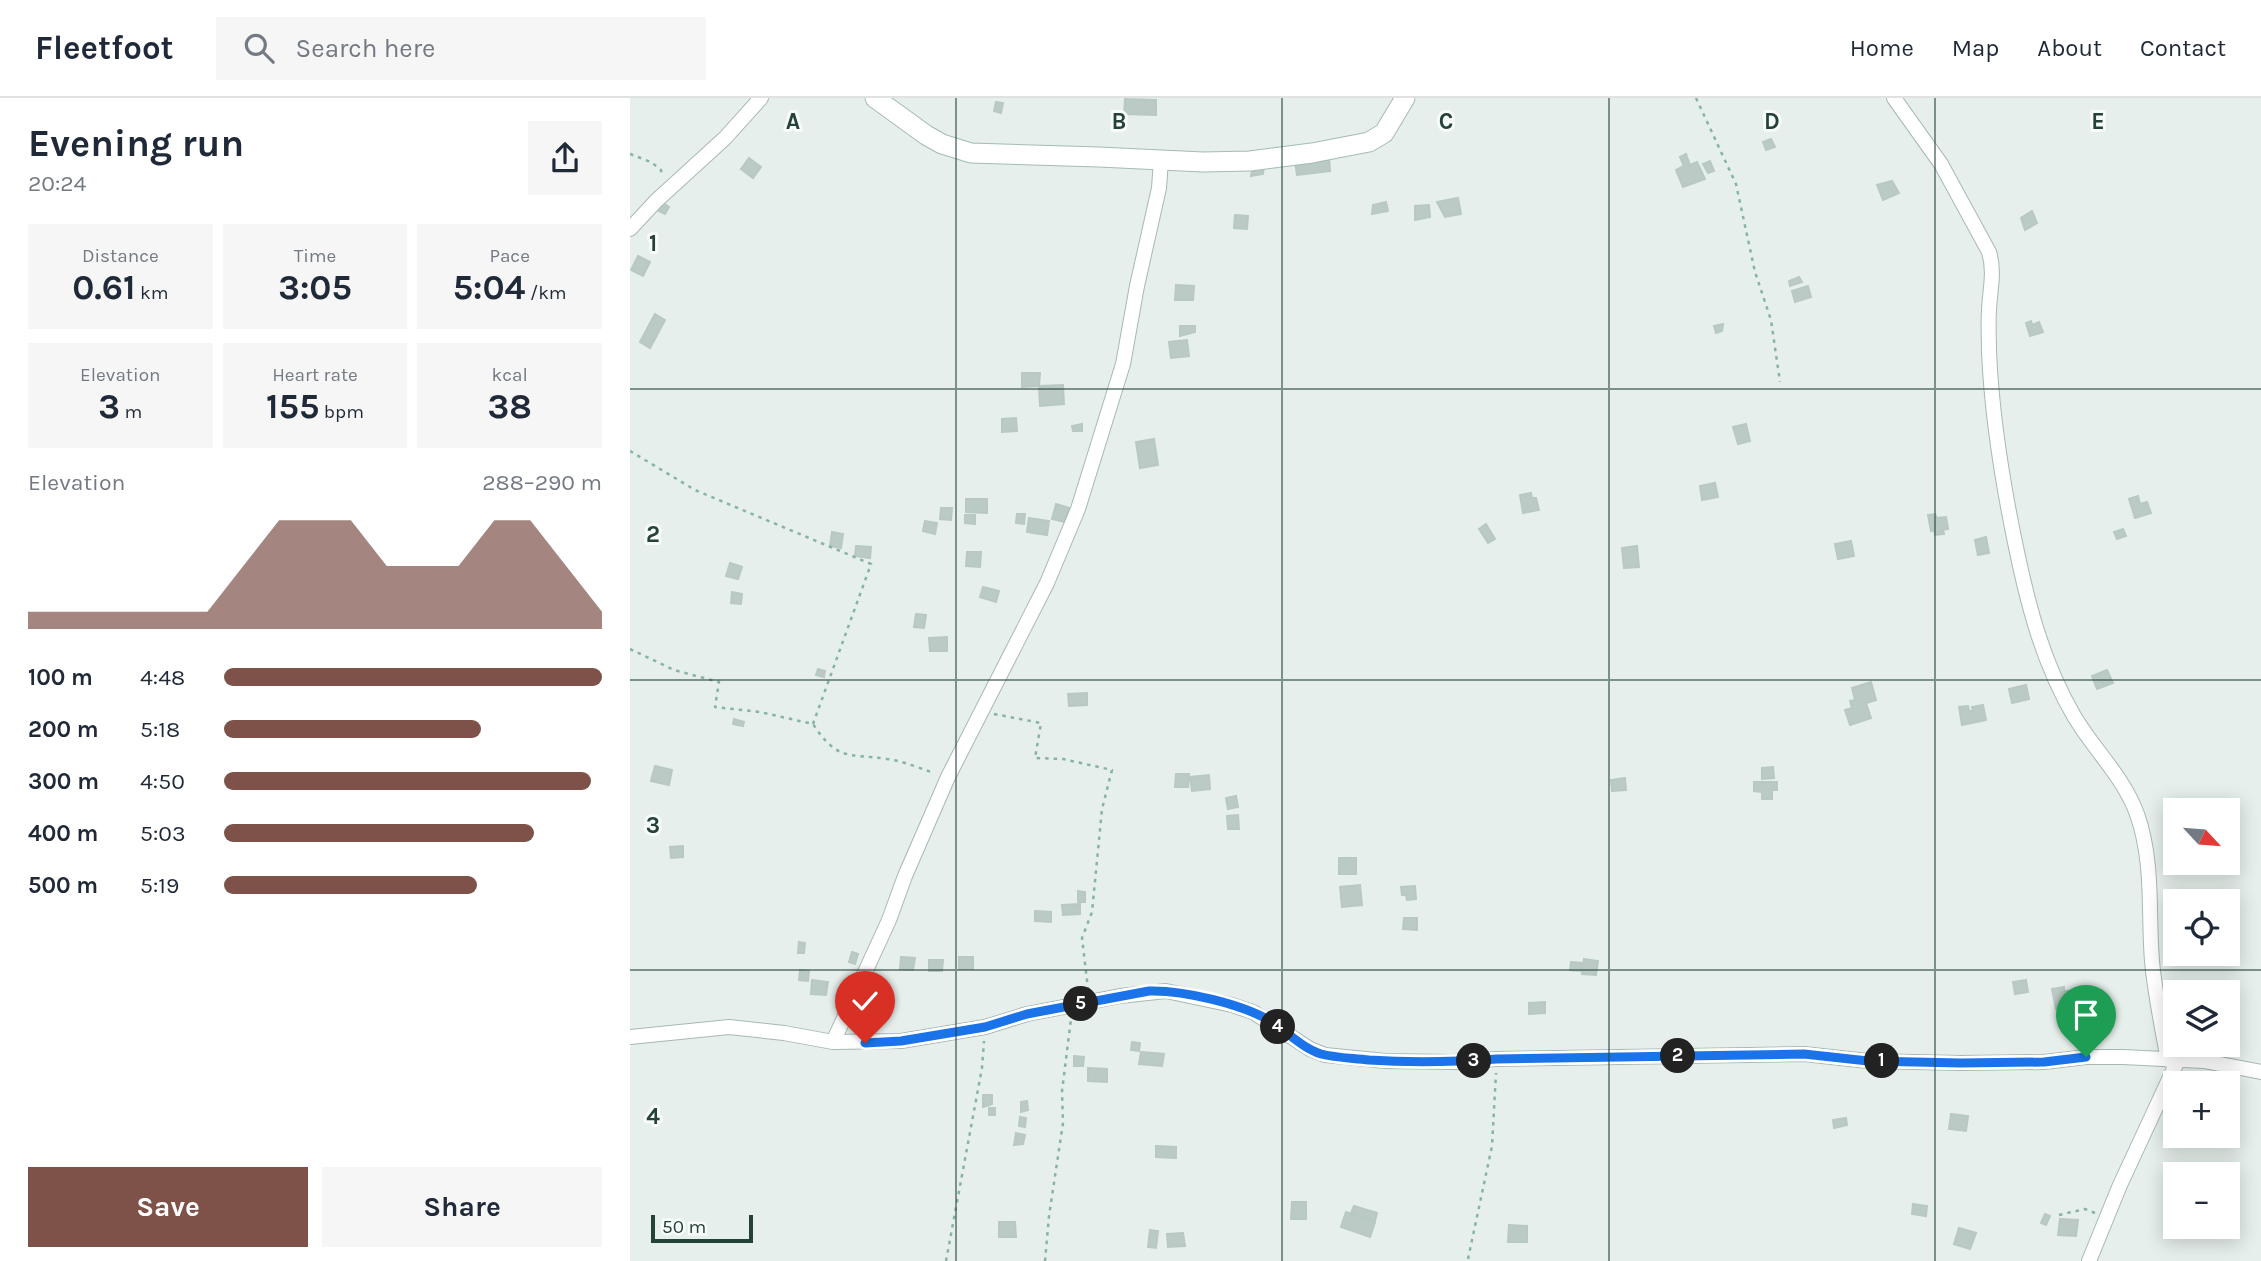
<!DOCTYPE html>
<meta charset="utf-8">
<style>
body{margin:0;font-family:Karla,sans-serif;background:#f6f6f7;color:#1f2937;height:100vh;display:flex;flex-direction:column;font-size:26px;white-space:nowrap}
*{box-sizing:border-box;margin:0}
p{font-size:23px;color:#747a83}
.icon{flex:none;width:38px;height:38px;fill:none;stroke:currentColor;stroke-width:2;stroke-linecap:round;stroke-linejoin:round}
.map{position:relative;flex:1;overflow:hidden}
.side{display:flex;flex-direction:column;background:#fff;width:630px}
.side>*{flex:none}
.needle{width:46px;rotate:116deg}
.tools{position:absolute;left:1533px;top:700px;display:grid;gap:14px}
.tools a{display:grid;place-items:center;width:77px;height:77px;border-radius:0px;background:#fff;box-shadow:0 4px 18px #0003;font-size:35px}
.scale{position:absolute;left:21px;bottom:18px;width:102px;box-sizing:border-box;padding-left:7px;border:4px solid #24423a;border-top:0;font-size:19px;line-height:24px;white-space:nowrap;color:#24423a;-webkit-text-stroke:5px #f7fbf9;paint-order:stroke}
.pin{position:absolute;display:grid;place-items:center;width:60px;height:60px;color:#fff;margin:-72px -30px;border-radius:50% 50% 50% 0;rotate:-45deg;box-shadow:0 0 7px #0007}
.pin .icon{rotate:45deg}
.km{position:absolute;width:35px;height:35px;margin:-18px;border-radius:50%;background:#222;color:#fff;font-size:19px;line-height:35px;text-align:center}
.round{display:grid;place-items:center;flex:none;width:74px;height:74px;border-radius:0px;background:#f6f6f7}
.summary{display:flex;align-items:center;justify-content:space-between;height:119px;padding:0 28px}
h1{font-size:38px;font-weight:700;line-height:52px}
.stats{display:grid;grid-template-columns:repeat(3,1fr);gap:10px;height:119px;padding:7px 28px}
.stats div{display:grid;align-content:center;border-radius:0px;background:#f6f6f7;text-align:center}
.stats b{font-size:35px;font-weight:700}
.stats small{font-size:19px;font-weight:400}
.stats p{font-size:19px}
.chart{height:196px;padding:14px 28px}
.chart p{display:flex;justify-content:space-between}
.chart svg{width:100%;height:126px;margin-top:7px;fill:#7f5249;opacity:.7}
.cta{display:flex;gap:14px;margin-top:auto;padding:14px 28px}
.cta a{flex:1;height:80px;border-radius:0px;background:#7f5249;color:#fff;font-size:28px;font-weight:700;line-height:80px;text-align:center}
.cta a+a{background:#f6f6f7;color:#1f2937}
ul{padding:0 28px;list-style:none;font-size:23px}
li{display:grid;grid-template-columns:112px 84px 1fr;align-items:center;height:52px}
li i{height:18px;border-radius:9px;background:#7f5249}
header{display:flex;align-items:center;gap:42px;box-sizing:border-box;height:98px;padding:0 35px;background:#fff;border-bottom:2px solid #e0e1e3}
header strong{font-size:33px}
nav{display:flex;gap:38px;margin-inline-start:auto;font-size:24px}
.search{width:490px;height:63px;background:#f6f6f7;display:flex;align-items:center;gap:18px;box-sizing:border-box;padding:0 24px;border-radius:0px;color:#747a83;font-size:26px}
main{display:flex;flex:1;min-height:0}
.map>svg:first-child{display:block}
</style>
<header>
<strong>Fleetfoot</strong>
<div class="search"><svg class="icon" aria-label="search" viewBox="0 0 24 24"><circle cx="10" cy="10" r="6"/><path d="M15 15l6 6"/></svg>Search here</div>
<nav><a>Home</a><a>Map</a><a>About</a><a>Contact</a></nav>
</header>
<main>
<section class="side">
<div class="summary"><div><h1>Evening run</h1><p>20:24</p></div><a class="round"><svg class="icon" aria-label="share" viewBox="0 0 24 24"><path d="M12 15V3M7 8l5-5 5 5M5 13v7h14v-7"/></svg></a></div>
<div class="stats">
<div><p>Distance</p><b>0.61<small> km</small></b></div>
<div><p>Time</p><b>3:05</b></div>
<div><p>Pace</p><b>5:04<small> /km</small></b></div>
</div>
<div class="stats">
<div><p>Elevation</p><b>3<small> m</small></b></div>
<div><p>Heart rate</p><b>155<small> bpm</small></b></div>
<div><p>kcal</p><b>38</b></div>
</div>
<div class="chart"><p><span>Elevation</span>288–290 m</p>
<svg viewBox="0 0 160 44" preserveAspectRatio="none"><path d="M0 44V38L10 38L20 38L30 38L40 38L50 38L60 22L70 6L80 6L90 6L100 22L110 22L120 22L130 6L140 6L150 22L160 38V44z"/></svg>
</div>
<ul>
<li><b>100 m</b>4:48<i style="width:100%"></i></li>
<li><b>200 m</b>5:18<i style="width:68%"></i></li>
<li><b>300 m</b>4:50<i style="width:97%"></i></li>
<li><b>400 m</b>5:03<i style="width:82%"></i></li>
<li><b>500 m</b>5:19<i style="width:67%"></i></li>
</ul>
<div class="cta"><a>Save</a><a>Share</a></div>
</section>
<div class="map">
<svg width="1631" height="1163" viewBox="0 0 1631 1163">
<rect width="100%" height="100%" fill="#e6efeb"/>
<path fill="#bbcac4" stroke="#b8c9c2" stroke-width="2" d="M495,1L526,2V17L494,16Z
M366,4L373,5L371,15L364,13Z
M1141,41L1145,49L1136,52L1133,44Z
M1056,56L1060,67L1067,64L1075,81L1053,89L1046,72L1054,68L1050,59Z
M699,58L700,73L667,77L665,63Z
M119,60L131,69L123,80L111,71Z
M1080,63L1084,73L1078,75L1073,66Z
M623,66L634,68L633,76L621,78Z
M1262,83L1269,95L1253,102L1247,87Z
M828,100L831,116L815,119L807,104Z
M756,104L758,113L742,116L743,107Z
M33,105L39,109L35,116L29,113Z
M799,107L800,119L785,122V108Z
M1402,113L1407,125L1395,132L1391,120Z
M605,117L618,118L617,131L604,130Z
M8,158L20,164L13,178L1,172Z
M1169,179L1172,184L1160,188L1159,183Z
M546,187L564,188L563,202H545Z
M1178,188L1181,199L1165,204L1162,193Z
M25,216L35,222L20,250L10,244Z
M1401,223L1402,227L1409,224L1413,234L1400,238L1396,225Z
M1093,226L1092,233L1086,235L1084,228Z
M550,228H565V234L550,238Z
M557,242L559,258L541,260L539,244Z
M392,275H410L409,288L392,289Z
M433,287L434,306L410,308L409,288Z
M386,320L387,333L372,334V321Z
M452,326V333H443L442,328Z
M1116,326L1120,343L1108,346L1103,329Z
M524,341L528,367L510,370L506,344Z
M1085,385L1088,399L1072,402L1070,388Z
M901,395L902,400H906L909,412L893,415L890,397Z
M1508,398L1510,406L1517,404L1521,415L1505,420L1499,401Z
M336,401H357V415L336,414Z
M426,406L439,410L435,424L422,421Z
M311,410H322L321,422L310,421Z
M387,416H395L394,426L386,425Z
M1305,416L1307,420L1316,419L1318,431L1313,432L1314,436L1305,437L1304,432L1301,433L1298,417Z
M335,417H345V426L335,425Z
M399,420L419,423L417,437L397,434Z
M295,423L307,425L305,436L293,433Z
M856,426L865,441L858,445L849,431Z
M1493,431L1496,438L1487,441L1484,434Z
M202,434L213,436L211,450L200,448Z
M1356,439L1359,455L1348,457L1345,442Z
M1221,443L1224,458L1208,461L1205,446Z
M226,448L241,449L240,460L225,458Z
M1007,448L1009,469L994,470L992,450Z
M337,454H351L350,469L336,468Z
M100,465L112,469L108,481L96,478Z
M353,489L369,493L366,504L350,499Z
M102,494L112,496L111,506L101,505Z
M286,516L296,517L294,530L284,529Z
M317,539V553H300L299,540Z
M188,571L195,573L194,579L186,577Z
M1477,572L1483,585L1467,591L1462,578Z
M1241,584L1246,602L1236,605L1241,620L1220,627L1215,612L1222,610L1220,603L1225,602L1222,590Z
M1396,587L1399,601L1382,605L1379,591Z
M457,595V607L439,608L438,596Z
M1353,607L1356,622L1332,627L1329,609L1338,608L1339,613H1343L1342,609Z
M104,621L114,624L113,628L103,626Z
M25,668L42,672L39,687L21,683Z
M1143,669L1144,680L1132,681V670Z
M546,676H559L558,689H545Z
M579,677L580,691L562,693L560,679Z
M995,680L996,692L982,693L981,682Z
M1124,684H1147V692H1142V701H1132V694L1124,693Z
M606,698L608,709L598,711L596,700Z
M608,717L609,731H598L597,718Z
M53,748V759L41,760L40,749Z
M709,760H726V776H709Z
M730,787L732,807L712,809L710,789Z
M785,788L786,801L777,802L776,797H772L771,789Z
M448,793L455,794V804H448Z
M450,806V816L433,817L432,807Z
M405,813L421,814V824L405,823Z
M774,820H787V832L773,831Z
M169,844L175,845L174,855H168Z
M222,854L228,856L225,866L219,864Z
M271,859L285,860L283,872L270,871Z
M329,859H343V871H329Z
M954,861L968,863L966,877L952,876Z
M299,862H313L312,873H299Z
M941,864L952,865L951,873L940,872Z
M170,872L179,873L178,883L169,882Z
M182,882L198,884L196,897L181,896Z
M1396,882L1398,894L1385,896L1383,884Z
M1434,889V893H1438L1441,908L1426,911L1422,891Z
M915,904V915L899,916V905Z
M502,944L510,945L509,953L501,952Z
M511,954L534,956L532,968L509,966Z
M444,958L454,959L453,968H444Z
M458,970L477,971V984L458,983Z
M353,997H362V1006L353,1009Z
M397,1003L398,1012L391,1014V1004Z
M359,1010H365V1017H359Z
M1321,1016L1338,1018L1336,1033L1319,1031Z
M390,1019L396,1020L395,1029L389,1028Z
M1216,1020L1217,1027L1204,1030L1203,1022Z
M386,1035L395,1037L393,1046L384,1047Z
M526,1048L546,1049V1060L526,1059Z
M662,1104H676V1121H661Z
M1283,1106L1297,1108L1296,1118L1282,1116Z
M724,1108L747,1115L745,1123L721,1115Z
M716,1114L745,1124L740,1139L711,1129Z
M1415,1116L1420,1118L1416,1127L1411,1125Z
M1430,1121L1448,1122L1446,1138L1428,1137Z
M369,1124H385L386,1139H369Z
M879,1127L897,1128V1144H878Z
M1329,1130L1346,1135L1340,1151L1324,1146Z
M520,1132L528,1133L526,1150L518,1149Z
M553,1135L555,1148L538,1149L537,1136Z"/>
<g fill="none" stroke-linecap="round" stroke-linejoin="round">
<defs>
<path id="street" d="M1264,0L1311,66L1359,154C1365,174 1360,191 1359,212C1358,226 1359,240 1359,254C1362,322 1373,388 1387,454C1399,511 1414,567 1444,618C1464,652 1493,678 1507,716C1524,764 1518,814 1522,863C1525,897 1532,929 1538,962
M0,131L26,103L95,40L131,0
M0,939L99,929L154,935L203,944L271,943L355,929L397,916L490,898L536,893L602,907L623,914L680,951L695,957L756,963L823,964L867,961L1174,956L1238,963L1331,965L1414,964L1456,959H1493L1574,963L1631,974
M203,944L259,822L275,778L318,679L417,485L448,411L493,266L507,188L529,90L531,62
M1459,1163L1490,1087L1548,962"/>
<path id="secondary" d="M245,0L296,37L312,46L341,55L469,59L573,64L620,63L682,55L739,44L754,35L775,0"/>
</defs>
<use href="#street" stroke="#a8b8b2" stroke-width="16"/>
<use href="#secondary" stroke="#a4bbb3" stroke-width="21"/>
<path stroke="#86b3a5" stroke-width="2.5" stroke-dasharray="3.5 5" stroke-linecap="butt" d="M1066,0L1106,86L1125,174L1141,222L1150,284
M0,56L21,64L31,72L32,79
M0,353L65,392L241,466L183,626
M0,551L44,572L89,584L85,609L130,614L183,626C208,664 218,655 257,661C273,663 289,670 304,675
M364,616L411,625L405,660L433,661L482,672L472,711L462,814L452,840L458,891
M1429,1117L1455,1111L1465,1115
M838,1161L862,1048L866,975
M316,1163L352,970L354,943
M415,1163L419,1118L433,1025L432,993L441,921"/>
<use href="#street" stroke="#fff" stroke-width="14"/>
<use href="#secondary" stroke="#fff" stroke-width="19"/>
</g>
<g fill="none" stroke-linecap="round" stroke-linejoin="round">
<defs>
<path id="route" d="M235,945L271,943L355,929L397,916L519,893C553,892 613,906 642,924C658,935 673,950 691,956C706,960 723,960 739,962C782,965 824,964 867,961L1174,956L1238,963L1331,965L1414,964L1456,959"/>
</defs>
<use href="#route" stroke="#fff" stroke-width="14"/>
<use href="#route" stroke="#1a73e8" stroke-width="9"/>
</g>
<path fill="none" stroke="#24423a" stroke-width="2" stroke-opacity="0.55" d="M326,0V1163M652,0V1163M979,0V1163M1305,0V1163M0,291H1631M0,582H1631M0,872H1631"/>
<g font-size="23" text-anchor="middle" font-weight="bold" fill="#24423a" stroke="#f7fbf9" stroke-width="6" stroke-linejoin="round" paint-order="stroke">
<text x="163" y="31">A</text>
<text x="489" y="31">B</text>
<text x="816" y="31">C</text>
<text x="1142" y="31">D</text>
<text x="1468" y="31">E</text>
<text x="23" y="153">1</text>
<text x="23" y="444">2</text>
<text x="23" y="735">3</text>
<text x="23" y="1026">4</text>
</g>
</svg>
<div class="tools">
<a><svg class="needle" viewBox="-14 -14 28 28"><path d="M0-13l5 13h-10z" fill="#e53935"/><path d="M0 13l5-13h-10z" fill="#747a83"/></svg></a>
<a><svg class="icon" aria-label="locate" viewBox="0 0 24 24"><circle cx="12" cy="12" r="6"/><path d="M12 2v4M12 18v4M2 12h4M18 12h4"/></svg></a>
<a><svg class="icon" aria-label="layers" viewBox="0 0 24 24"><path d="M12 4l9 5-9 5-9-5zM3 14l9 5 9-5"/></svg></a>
<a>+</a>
<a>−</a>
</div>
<div class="scale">50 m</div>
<div class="pin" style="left:1456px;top:959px;background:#1e9e55"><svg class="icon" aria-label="arrive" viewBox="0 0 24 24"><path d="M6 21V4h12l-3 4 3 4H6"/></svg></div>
<div class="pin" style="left:235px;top:945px;background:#d93025"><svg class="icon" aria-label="check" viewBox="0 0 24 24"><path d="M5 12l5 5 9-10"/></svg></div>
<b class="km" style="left:1252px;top:963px">1</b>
<b class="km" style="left:1048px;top:958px">2</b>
<b class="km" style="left:844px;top:963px">3</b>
<b class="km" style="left:648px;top:929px">4</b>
<b class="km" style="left:451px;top:906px">5</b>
</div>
</main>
